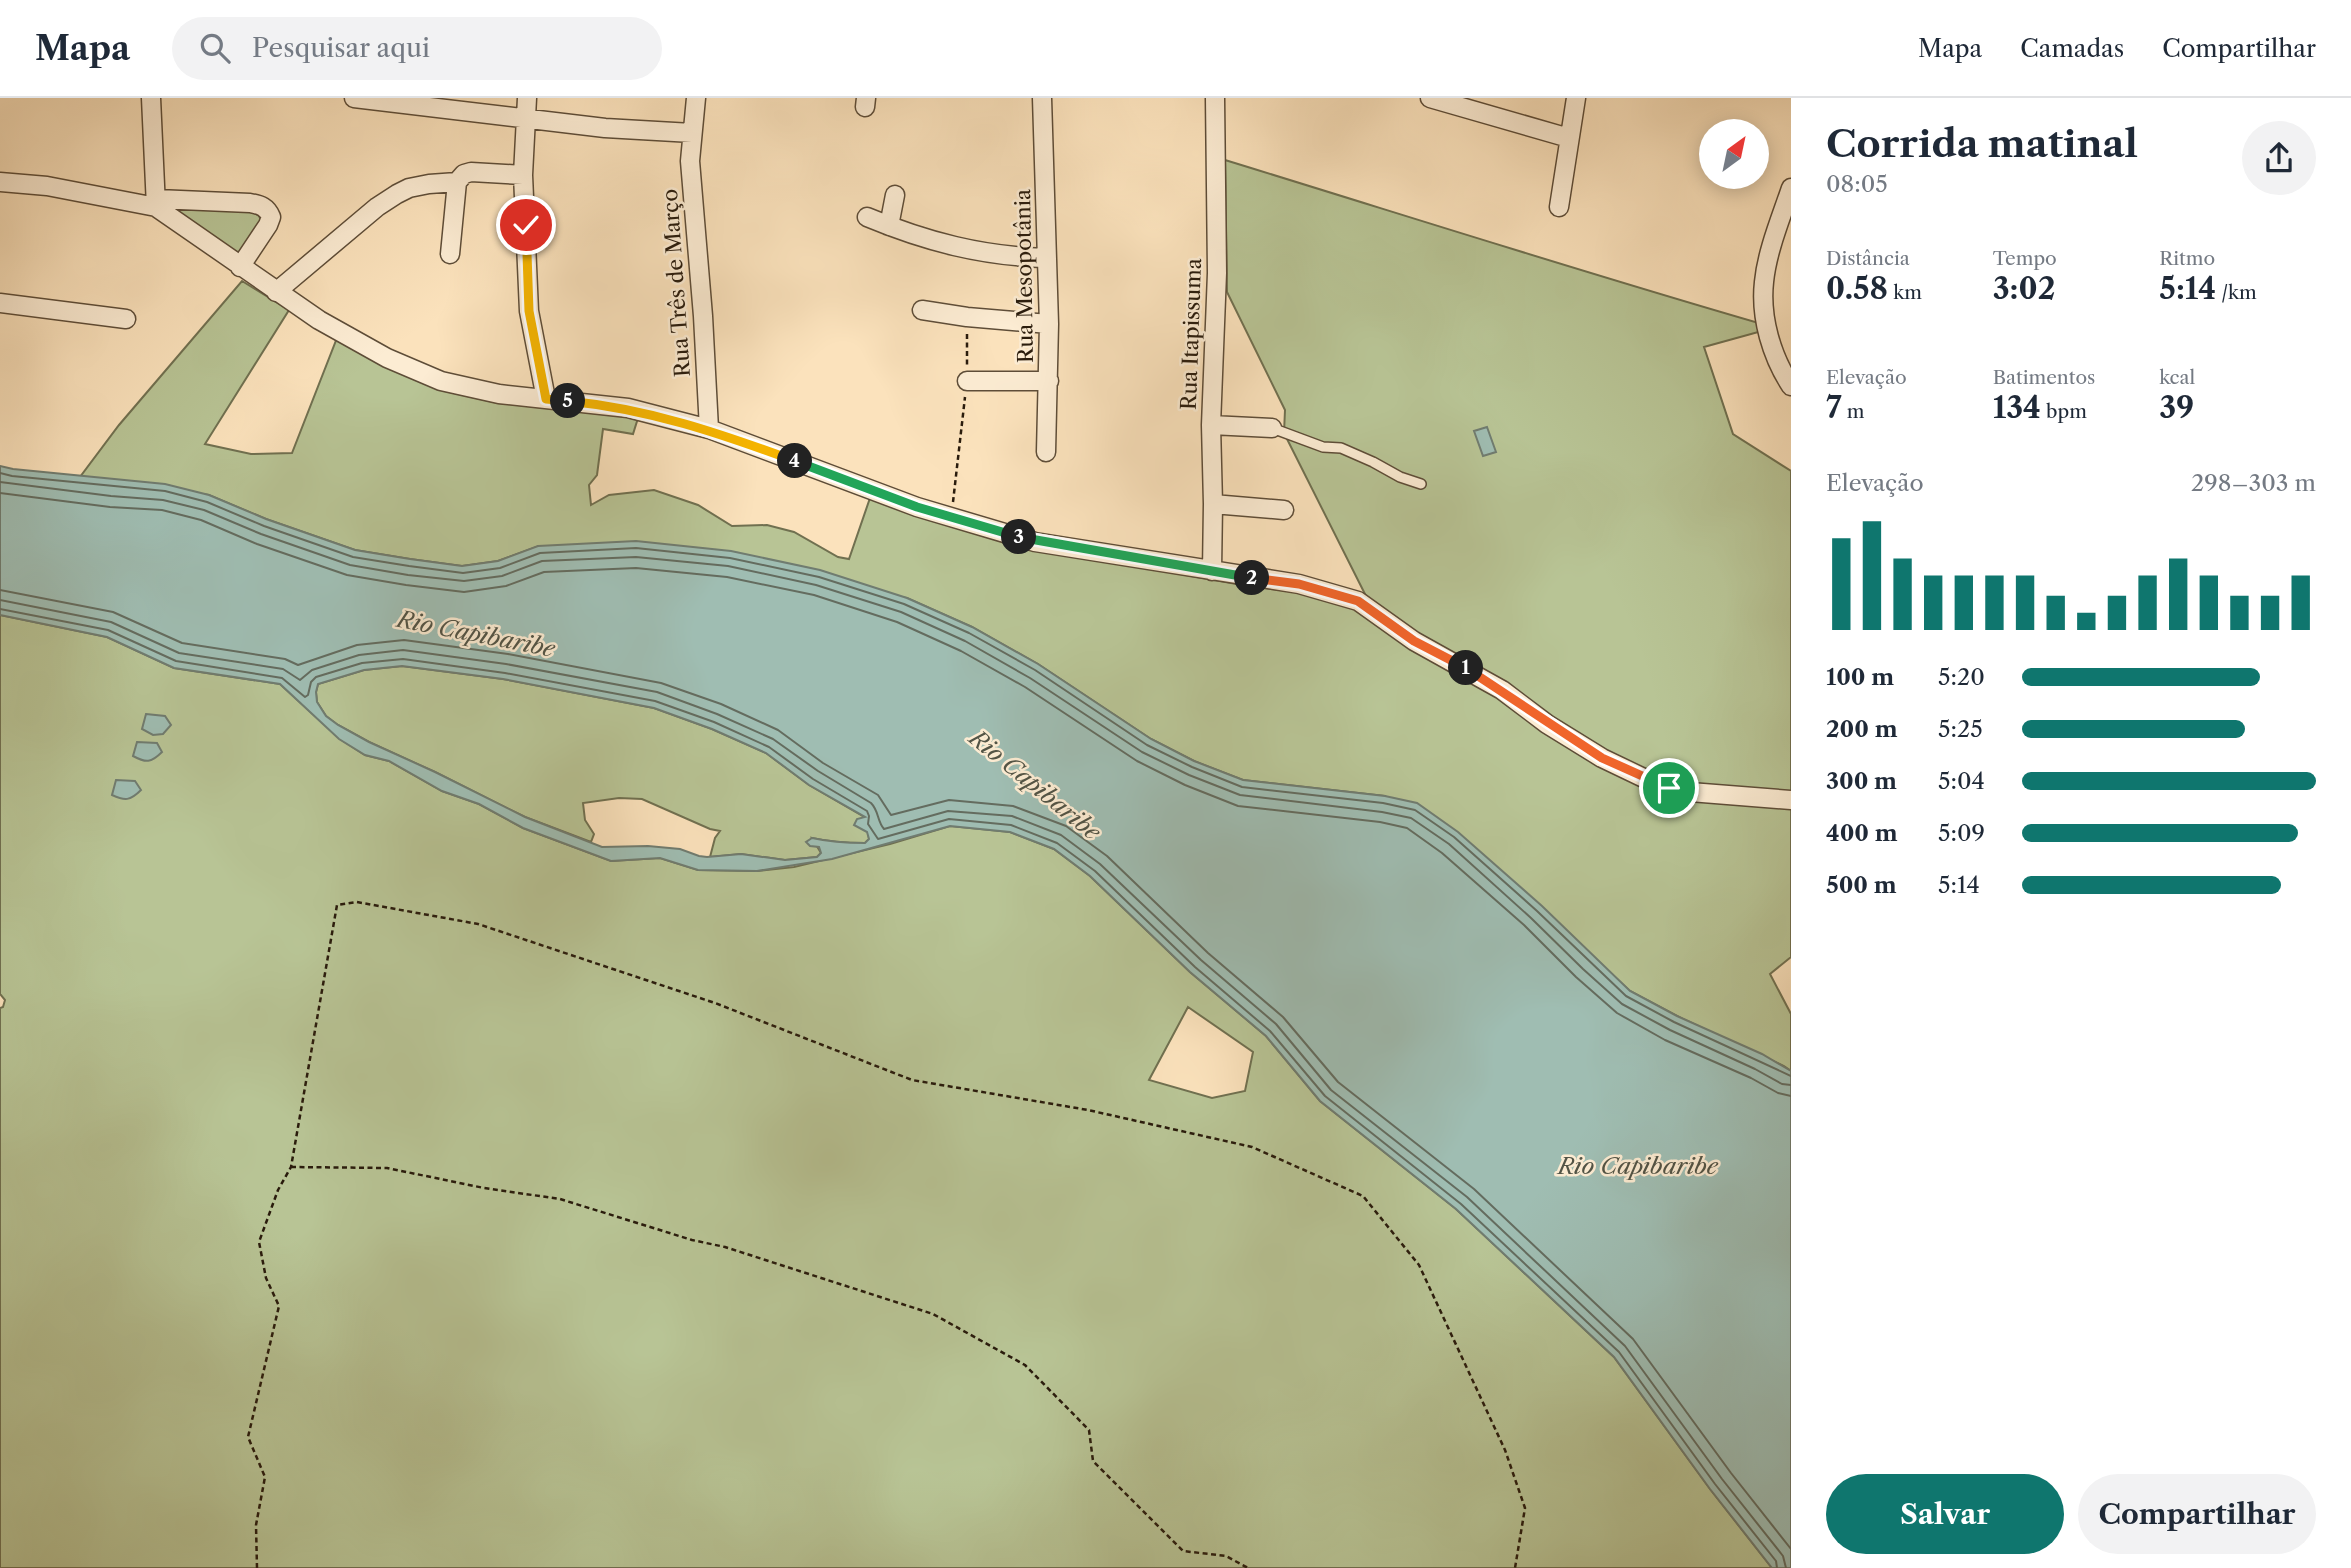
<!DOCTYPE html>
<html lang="pt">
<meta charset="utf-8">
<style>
body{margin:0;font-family:"Libre Caslon Text",serif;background:#f2f2f3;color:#1f2937;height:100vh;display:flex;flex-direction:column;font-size:26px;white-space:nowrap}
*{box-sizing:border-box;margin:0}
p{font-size:23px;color:#747a83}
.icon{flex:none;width:38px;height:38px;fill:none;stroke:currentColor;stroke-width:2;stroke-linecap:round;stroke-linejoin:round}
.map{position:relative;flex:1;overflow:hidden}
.side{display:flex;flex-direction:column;background:#fff;width:560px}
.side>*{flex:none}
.needle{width:46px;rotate:33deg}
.buttons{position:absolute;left:1699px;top:21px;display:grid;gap:14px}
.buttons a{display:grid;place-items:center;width:70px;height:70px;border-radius:50%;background:#fff;box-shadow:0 4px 18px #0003;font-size:35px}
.pin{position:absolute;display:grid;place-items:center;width:60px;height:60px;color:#fff;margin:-30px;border:4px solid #fff;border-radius:50%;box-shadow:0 2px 7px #0007}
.km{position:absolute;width:35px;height:35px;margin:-18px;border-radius:50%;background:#222;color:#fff;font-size:19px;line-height:35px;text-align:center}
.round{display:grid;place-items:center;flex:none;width:74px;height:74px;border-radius:37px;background:#f2f2f3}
.headline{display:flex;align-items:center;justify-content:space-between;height:119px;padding:0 35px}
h1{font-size:38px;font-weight:800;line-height:52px}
.metrics{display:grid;grid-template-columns:repeat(3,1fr);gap:10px;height:119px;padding:7px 35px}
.metrics div{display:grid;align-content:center}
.metrics b{font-size:30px;font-weight:800}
.metrics small{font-size:19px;font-weight:400}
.metrics p{font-size:19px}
.chart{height:196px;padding:14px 35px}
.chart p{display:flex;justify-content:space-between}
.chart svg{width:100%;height:126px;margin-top:7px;stroke:#0f766e;stroke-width:6}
.cta{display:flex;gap:14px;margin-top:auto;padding:14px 35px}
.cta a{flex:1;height:80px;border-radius:42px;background:#0f766e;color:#fff;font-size:28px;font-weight:800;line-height:80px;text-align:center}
.cta a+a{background:#f2f2f3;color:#1f2937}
ul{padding:0 35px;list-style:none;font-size:23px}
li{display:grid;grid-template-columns:112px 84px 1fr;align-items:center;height:52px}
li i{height:18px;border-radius:9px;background:#0f766e}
header{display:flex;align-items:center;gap:42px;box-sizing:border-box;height:98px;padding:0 35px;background:#fff;border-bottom:2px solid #e0e1e3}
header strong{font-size:33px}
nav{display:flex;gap:38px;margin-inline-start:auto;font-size:24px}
.search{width:490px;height:63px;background:#f2f2f3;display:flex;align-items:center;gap:18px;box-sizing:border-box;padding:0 24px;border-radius:38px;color:#747a83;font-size:26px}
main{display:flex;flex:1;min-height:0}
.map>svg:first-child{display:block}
</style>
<header>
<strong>Mapa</strong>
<div class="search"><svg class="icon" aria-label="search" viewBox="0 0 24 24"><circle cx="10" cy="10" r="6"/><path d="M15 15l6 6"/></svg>Pesquisar aqui</div>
<nav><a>Mapa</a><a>Camadas</a><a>Compartilhar</a></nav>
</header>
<main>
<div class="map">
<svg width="1791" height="1470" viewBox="0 0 1791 1470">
<rect width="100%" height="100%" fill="#fbe2bc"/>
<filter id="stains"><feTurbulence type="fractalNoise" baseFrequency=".00286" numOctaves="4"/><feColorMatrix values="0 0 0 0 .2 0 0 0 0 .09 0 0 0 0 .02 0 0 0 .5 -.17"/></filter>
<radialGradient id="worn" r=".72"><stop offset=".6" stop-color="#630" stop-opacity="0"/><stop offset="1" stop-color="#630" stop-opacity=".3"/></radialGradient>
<path fill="#b8c495" stroke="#707050" stroke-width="2" fill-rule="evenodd" d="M1225,62C1404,117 1582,174 1762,226V233L1704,249L1733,336L1791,373V700L1649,680L1371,508L1284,335L1285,312L1227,194Z
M165,106L250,112L259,118L261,122L241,158Z
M242,183L289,212L205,346L251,356L292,355L337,240L365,256L445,293L498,305L638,320L633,336L603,331L597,377L589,387L591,407L609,397L654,392L698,407L732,428L767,427L794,434L838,459L849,461L870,400L924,420L1014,447L1248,488L1327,498L1347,506L1480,583L1613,672L1791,707V859L1770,876L1791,916V973L1784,968L1677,918L1630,893L1594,860L1385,698L1243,682L1194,663L1151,641L1038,566L972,529L907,500L539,448L498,463L462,468L410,461L355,452L266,421L209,397L80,379L119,327Z
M0,517L107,539L174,570L280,586L340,641L365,657L389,663L442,693L479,706L523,730L611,763L660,760L698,772L757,773L794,769L890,746L950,728L1010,734L1054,751L1090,778L1190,874L1266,938L1320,1003L1456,1111L1614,1259L1710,1391L1772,1470H0V910L3,909L5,902L0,896ZM1188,909L1253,954L1245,993L1212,1000L1149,982Z
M402,568L503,581L654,610L712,631L766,655L809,687L866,720L869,741L865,745C846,745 830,744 812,740L821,755L817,759L785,762L741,756L710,759L715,740L720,733L710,731L642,701L619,700L583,705L585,722L594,736L591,744L525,719L435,674L369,644L338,627L326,618L317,604L316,594L318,586L364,572Z"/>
<path fill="#9fbdb2" stroke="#707c70" stroke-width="2" fill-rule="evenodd" d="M1487,329L1496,354L1483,358L1474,333Z
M0,368L13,371L165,386L209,397L266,421L355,452L410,461L462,468L498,463L538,448L636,443L731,453L820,472L907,500L972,529L1038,566L1151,641L1194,663L1243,682L1385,698L1417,705L1458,734L1542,808L1630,893L1677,918L1762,956L1791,973V1470H1772L1710,1391L1614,1259L1456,1111L1320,1003L1266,938L1190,874L1090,778L1054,751L1010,734L950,728L832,761L757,773L698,772L660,760L611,763L523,730L479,706L442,693L389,663L365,657L339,641L280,586L174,570L107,539L0,517ZM402,568L503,581L654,610L712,631L766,655L809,687L865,719L857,721L854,727L867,734L869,741L865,745C846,745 830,744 812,740L806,744L810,748L819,749L821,755L817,759L785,762L741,756L707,759L699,758L680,751L648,748L602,749L525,719L435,674L369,644L338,627L326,618L317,604L316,594L318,586L364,572Z
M146,616L165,618L171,627L163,636L153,637L142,631Z
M137,644L157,645L162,654C151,665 146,665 133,658Z
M116,682L135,683L141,692C130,703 125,703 112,697Z"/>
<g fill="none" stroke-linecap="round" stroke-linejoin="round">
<path stroke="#646c5f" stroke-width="2" d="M0,375L12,378L165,393L207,404L264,428L353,459L409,468L463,475L500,470L540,455L636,450L730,460L819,479L904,506L969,535L1035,572L1147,647L1192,669L1242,689L1383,705L1415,712L1454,739L1537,813L1626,898L1674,924L1791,978
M0,384L111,398L163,402L204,412L261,436L350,467L408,477L464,483L502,478L542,463L636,459L728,468L816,487L901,514L965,543L1030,580L1142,654L1189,677L1240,697L1382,714L1411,720L1449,746L1531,820L1583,871L1622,906L1670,932L1755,971L1782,986L1791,987
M0,395L110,409L162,412L201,422L257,446L347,477L406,487L464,494L506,488L544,474L636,470L727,479L814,497L897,524L961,553L1025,589L1137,663L1185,687L1238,708L1380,724L1407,730L1442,755L1524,827L1576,879L1617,915L1665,942L1751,980L1778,995L1791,998
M0,492L113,514L182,545L285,561L298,567L357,547L404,542L508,556L661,585L721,606L778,632L823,665L878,697L891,717L949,702L1013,708L1066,728L1107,758L1208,855L1283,919L1338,984L1474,1091L1633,1241L1731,1375L1791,1451
M0,502L111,524L179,555L283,571L300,582L312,572L359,557L403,552L506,566L657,594L717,616L773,641L818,673L871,705C879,713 877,723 884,731L948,713L1012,718L1061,737L1100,766L1201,862L1276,926L1331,992L1467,1099L1625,1248L1722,1381L1783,1458L1786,1470
M0,511L108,532L176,563L282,580L305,599L308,597L311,584L316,579L362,565L403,561L505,575L655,603L714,624L769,649L813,681L867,713L869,718L868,726L878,741L949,721L1011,727L1057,745L1095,773L1195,869L1270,933L1325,998L1461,1106L1619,1254L1715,1386L1776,1463L1777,1470"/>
<defs>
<path id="service" d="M1272,330L1323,349L1341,350L1373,364L1400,379L1421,386"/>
<path id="minor" d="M151,0L156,109
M354,0L605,30L692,35
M527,0L523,77L529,213L546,301
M696,0L690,63L703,218L709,331
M1042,0L1049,226L1046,354
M1430,0L1569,40
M865,9L866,0
M0,84L47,88L156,109L319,222L387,260L441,283L499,296L628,310L709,331L917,409L1035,444L1299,486L1358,503L1414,543L1502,592L1547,626L1602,660L1650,683L1669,690L1690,694L1791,702
M1791,90C1781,120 1767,153 1764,184C1760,220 1772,259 1791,288
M157,101L250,105C261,107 267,109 271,119L268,127L240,169
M1559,109L1576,0
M867,119C927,144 982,158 1046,160
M889,128L895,97
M450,156L457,84
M276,194L377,109L397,96L409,90L429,86L457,84L464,76L471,74L523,77
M0,205L126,221
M922,212L967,219L1049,226
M967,283H1049
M1211,327L1272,330
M1213,406L1284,412
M1212,473L1213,406L1211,327L1217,175L1215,0"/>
</defs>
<use href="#service" stroke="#5e4d38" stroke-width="12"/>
<use href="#minor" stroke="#5e4d38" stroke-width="21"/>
<path stroke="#291b0c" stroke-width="2.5" stroke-dasharray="5 3.5" stroke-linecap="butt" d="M967,236V268
M953,404L965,299
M291,1069L387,1070L484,1090L560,1101L692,1142L725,1149L933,1216L1025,1267L1089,1332L1093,1363L1183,1453L1226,1458L1248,1470
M257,1470L256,1427L265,1379L248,1339L279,1208L266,1180L259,1144L278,1092L291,1069L337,807L357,804L478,826L715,905L912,982L1088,1012L1252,1049L1363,1098L1419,1167L1505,1352L1525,1410L1515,1470"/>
<use href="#service" stroke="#fcecd3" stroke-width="9"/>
<use href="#minor" stroke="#fcecd3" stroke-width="18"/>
</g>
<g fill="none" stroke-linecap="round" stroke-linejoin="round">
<defs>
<path id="split-1" d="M1466,570L1602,660L1669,690"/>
<path id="split-2" d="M1252,480L1299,486L1358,503L1414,543L1466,570"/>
<path id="split-3" d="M1019,439L1252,480"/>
<path id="split-4" d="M795,363L917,409L1019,439"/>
<path id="split-5" d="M568,303C649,311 719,335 795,363"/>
<path id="split-6" d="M526,127L529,213L546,301L568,303"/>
</defs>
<use href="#split-1" stroke="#fff" stroke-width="14"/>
<use href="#split-2" stroke="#fff" stroke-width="14"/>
<use href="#split-3" stroke="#fff" stroke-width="14"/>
<use href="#split-4" stroke="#fff" stroke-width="14"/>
<use href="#split-5" stroke="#fff" stroke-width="14"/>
<use href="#split-6" stroke="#fff" stroke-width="14"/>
<use href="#split-1" stroke="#f0652b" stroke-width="9"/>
<use href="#split-2" stroke="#f0652b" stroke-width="9"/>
<use href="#split-3" stroke="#22a559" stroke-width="9"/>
<use href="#split-4" stroke="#22a559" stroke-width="9"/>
<use href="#split-5" stroke="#f5b400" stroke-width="9"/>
<use href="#split-6" stroke="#f5b400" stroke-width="9"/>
</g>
<g text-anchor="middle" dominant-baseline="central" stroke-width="5" stroke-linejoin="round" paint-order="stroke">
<g font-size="21" fill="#291b0c" stroke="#fcecd3">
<text transform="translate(1024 178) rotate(-91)">Rua Mesopotânia</text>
<text transform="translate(676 185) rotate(-94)">Rua Três de Março</text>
<text transform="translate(1191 236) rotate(-88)">Rua Itapissuma</text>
</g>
<g font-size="23" font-style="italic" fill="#525446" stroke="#fcecd3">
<text transform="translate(476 536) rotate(11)">Rio Capibaribe</text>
<text transform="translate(1035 687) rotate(39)">Rio Capibaribe</text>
<text x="1638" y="1068">Rio Capibaribe</text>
</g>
</g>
<rect width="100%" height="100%" filter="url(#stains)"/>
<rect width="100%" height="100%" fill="url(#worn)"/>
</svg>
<div class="buttons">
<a><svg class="needle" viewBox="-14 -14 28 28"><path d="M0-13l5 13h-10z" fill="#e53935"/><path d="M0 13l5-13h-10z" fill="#747a83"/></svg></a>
</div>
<div class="pin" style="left:1669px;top:690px;background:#1e9e55"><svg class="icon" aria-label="arrive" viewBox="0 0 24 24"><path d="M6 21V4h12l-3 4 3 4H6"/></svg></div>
<div class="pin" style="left:526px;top:127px;background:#d93025"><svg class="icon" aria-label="check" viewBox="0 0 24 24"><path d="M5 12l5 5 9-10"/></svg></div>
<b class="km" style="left:1466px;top:570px">1</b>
<b class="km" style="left:1252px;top:480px">2</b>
<b class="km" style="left:1019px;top:439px">3</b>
<b class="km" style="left:795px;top:363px">4</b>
<b class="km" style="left:568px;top:303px">5</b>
</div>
<section class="side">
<div class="headline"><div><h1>Corrida matinal</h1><p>08:05</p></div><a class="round"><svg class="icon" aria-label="share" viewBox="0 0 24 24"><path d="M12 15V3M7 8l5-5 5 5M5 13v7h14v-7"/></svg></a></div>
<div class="metrics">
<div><p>Distância</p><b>0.58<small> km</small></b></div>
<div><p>Tempo</p><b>3:02</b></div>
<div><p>Ritmo</p><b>5:14<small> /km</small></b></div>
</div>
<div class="metrics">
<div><p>Elevação</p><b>7<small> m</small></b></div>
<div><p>Batimentos</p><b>134<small> bpm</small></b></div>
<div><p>kcal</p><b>39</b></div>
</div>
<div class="chart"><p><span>Elevação</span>298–303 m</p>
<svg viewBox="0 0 160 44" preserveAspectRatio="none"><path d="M5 44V12M15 44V6M25 44V19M35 44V25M45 44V25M55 44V25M65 44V25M75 44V32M85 44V38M95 44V32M105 44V25M115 44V19M125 44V25M135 44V32M145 44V32M155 44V25"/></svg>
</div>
<ul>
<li><b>100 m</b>5:20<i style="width:81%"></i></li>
<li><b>200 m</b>5:25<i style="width:76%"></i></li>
<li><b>300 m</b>5:04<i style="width:100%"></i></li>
<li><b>400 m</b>5:09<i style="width:94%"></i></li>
<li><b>500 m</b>5:14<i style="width:88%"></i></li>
</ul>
<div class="cta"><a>Salvar</a><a>Compartilhar</a></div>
</section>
</main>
